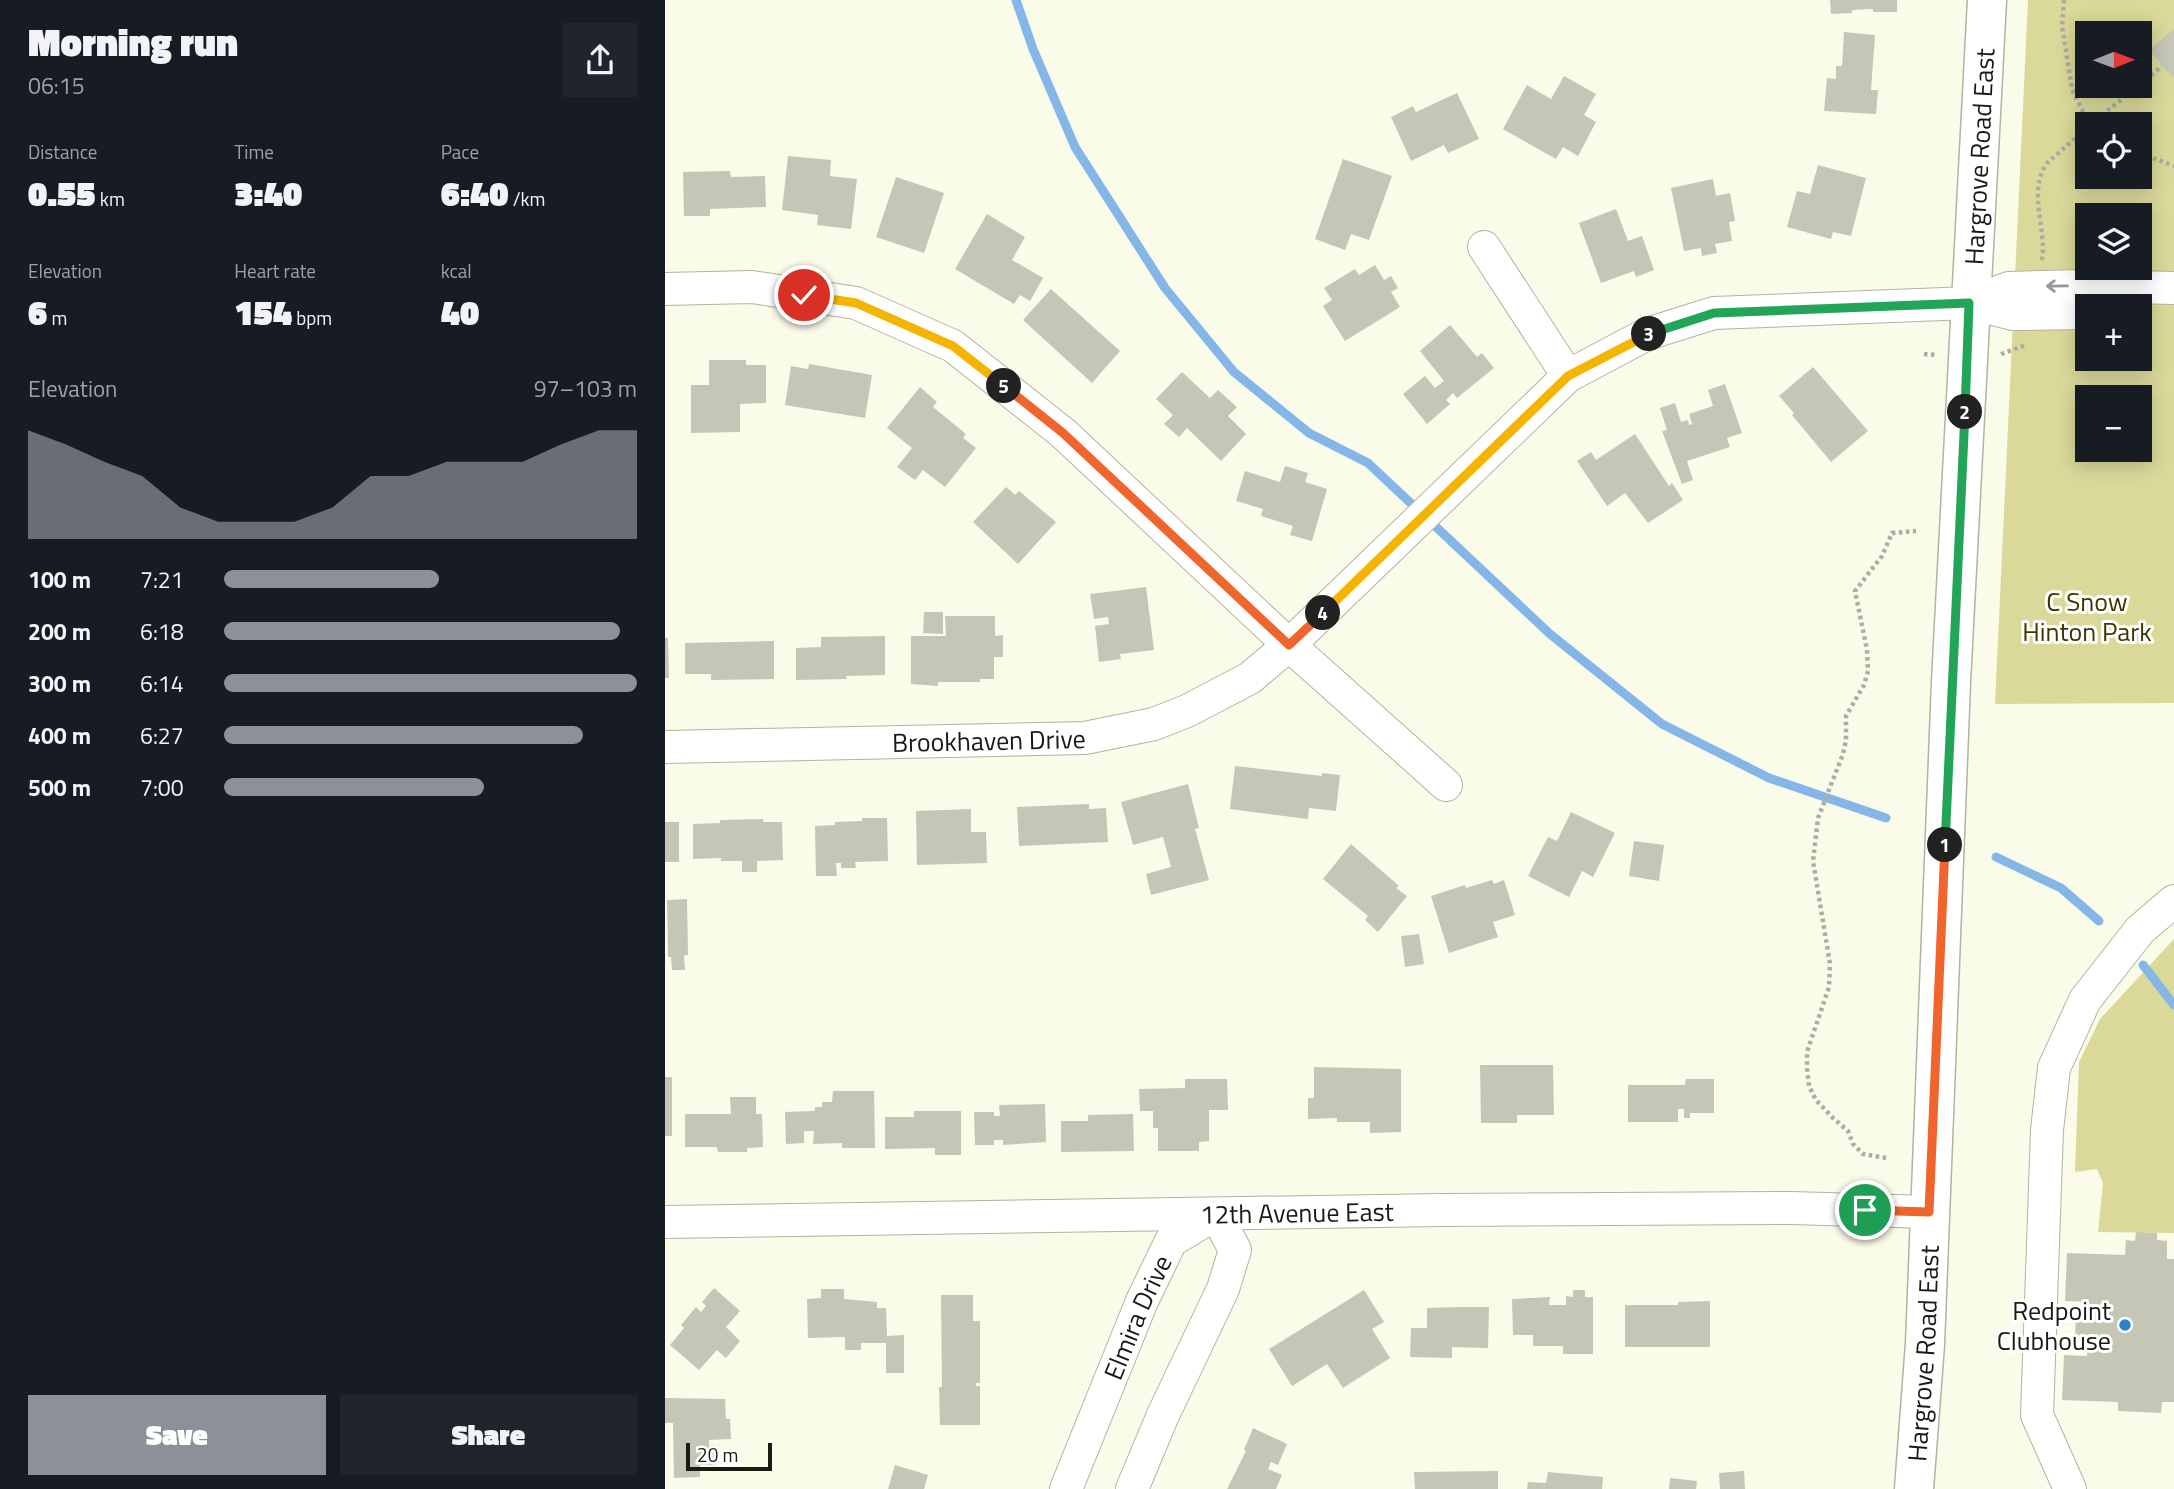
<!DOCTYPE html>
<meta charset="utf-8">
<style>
body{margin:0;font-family:"Titillium Web",sans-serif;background:#20242c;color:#f1f3f6;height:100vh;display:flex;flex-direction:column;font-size:26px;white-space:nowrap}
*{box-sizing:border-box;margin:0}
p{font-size:23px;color:#9ea1a6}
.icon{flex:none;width:38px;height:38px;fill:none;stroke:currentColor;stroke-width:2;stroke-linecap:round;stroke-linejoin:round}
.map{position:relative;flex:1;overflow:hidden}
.details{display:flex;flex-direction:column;background:#171b24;width:665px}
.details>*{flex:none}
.needle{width:46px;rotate:89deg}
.controls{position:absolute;left:1410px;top:21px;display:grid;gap:14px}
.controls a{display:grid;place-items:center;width:77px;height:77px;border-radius:0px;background:#171b24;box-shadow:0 4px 18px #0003;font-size:35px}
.scale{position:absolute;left:21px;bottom:18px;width:86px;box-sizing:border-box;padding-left:7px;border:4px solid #1a1a14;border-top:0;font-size:19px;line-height:24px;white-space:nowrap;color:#1a1a14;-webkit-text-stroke:5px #fff;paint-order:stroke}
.pin{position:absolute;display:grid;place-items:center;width:60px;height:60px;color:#fff;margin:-30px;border:4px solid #fff;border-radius:50%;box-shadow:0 2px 7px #0007}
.km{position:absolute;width:35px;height:35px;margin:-18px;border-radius:50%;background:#222;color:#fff;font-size:19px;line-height:35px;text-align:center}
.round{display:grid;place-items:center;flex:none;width:74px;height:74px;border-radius:0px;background:#20242c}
.head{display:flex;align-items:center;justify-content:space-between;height:119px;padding:0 28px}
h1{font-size:38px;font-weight:800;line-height:52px}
.metrics{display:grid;grid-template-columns:repeat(3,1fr);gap:10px;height:119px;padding:7px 28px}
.metrics div{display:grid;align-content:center}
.metrics b{font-size:35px;font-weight:800}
.metrics small{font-size:19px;font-weight:400}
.metrics p{font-size:19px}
.chart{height:196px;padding:14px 28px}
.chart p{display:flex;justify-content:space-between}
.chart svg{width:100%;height:126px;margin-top:7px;fill:#8c9099;opacity:.7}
.primary-button{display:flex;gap:14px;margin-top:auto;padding:14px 28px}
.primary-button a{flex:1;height:80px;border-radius:0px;background:#8c9099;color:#fff;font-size:28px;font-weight:800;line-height:80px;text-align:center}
.primary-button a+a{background:#20242c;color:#f1f3f6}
ul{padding:0 28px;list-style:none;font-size:23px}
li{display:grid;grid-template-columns:112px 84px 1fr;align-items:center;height:52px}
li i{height:18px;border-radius:9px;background:#8c9099}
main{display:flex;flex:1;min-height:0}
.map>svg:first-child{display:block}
</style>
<main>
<section class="details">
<div class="head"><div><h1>Morning run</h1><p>06:15</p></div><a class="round"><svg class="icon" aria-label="share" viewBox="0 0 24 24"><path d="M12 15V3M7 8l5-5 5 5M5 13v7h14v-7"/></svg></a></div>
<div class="metrics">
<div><p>Distance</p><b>0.55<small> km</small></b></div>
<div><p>Time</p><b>3:40</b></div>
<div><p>Pace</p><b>6:40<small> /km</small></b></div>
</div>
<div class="metrics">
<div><p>Elevation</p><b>6<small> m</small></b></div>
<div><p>Heart rate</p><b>154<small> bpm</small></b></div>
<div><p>kcal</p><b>40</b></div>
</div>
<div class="chart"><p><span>Elevation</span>97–103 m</p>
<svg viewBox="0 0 160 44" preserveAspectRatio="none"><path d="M0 44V6L10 11L20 17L30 22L40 33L50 38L60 38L70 38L80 33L90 22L100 22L110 17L120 17L130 17L140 11L150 6L160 6V44z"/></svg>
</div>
<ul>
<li><b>100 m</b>7:21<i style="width:52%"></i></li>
<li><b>200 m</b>6:18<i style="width:96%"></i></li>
<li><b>300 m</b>6:14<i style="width:100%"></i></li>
<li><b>400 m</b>6:27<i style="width:87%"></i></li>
<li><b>500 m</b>7:00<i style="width:63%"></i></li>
</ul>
<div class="primary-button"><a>Save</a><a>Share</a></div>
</section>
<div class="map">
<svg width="1509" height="1489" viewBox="0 0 1509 1489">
<rect width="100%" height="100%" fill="#fbfbea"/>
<path fill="#dad99a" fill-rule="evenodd" d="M1363,0H1509V703L1330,704ZM1423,33H1475V86H1423ZM1423,124H1475V177H1423ZM1423,215H1475V268H1423ZM1423,306H1475V359H1423ZM1423,397H1475V450H1423Z
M1509,939V1233L1433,1232L1438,1183L1432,1169L1410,1172L1414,1062L1435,1019Z"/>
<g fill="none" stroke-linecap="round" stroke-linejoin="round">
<path stroke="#84b6e8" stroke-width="9" d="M351,0L368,49L410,147L500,288L569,372L644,433L703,463L885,634L997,724L1104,778L1221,818
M1331,857L1396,888L1434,921
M1478,965L1509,1005"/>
</g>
<path fill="#c6c6b6" d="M1165,0H1232V12H1208V9L1187,10V13L1166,14Z
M1509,29V75L1507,77L1484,50Z
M1179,32L1210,35L1206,90H1213L1211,114L1159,111L1162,78L1171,79V66H1177Z
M899,76L931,94L919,115L931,122L913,156L898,147L891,159L838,129L862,85L886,99Z
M792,93L814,139L783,153L779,145L746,161L726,117L748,106L751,112Z
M123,156L166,160L165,176L192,179L186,229L152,225L153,215L117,210Z
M678,159L727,176L704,240L686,234L680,250L650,239Z
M1153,165L1201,178L1186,236L1168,232L1166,239L1122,227L1132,191L1145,194Z
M65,171L66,177L100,176L101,207L45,209V216H19L18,172Z
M231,177L279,193L259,253L211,237Z
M1048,179L1051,196L1065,193L1070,221L1064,222L1067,241L1050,244L1052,253L1037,256L1036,248L1019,251L1006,188Z
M951,209L963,241L977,236L989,270L971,277L969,271L936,283L914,223Z
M322,214L360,237L347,260L378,278L365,301L355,295L349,304L290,269Z
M710,265L719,280L726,276L733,288L726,292L735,307L680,341L658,306L667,300L659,288L690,269L694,275Z
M386,289L455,351L427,383L358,320Z
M785,325L812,357L817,353L829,368L792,398L788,393L781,400L785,404L762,424L738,394L760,376L770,388L779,381L755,351Z
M44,360H81V365H101V403L75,404V432L26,433V385H44Z
M144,364L207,375L200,418L120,405L126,366L143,369Z
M1148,367L1203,431L1166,462L1127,415L1129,413L1114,396Z
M517,372L545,398L553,390L572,407L563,416L581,434L556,461L522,428L514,437L499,424L508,415L491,399Z
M1060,384L1077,433L1062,438L1065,447L1022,461L1028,480L1017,484L997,431L1002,430L995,408L1010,403L1016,422L1023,420L1024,425L1027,424L1024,414L1048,406L1043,390Z
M255,387L272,402L268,407L301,434L298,438L311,448L280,487L258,470L250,480L232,467L247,448L222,428Z
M970,434L1004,486L1007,483L1018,500L983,523L960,493L942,506L912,461L926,452L931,460Z
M620,466L643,473L640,482L662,489L647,541L625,535L628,526L596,516L598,509L571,501L580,471L615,482Z
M341,487L350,495L354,491L391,522L353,564L308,522Z
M481,587L489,650L455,654L456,659L434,662L430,626L444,624L443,617L429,619L425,594Z
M259,612H278V634L258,633Z
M280,616H330V636L338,635V657H329V679H315V682H273V686L246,684V636H281Z
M220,636V675L181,676L182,679L131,680V648L156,647V637Z
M0,638H3L4,678H0Z
M109,641V679L46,680V674H20V643Z
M570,766L657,776V773L675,775L671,811L644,808L643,819L565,809Z
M523,784L534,828L530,829L544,880L486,895L481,874L506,867L498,837L468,845L456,802Z
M424,804V809L441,808L443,842L354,846L352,807Z
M306,809V832H321L322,863L252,865L251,811Z
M906,812L950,833L928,877L917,871L904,897L863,876L883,837L892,841Z
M197,818H222L223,861L190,862L191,868H176V863H171L172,876H151L150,826L170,825V822L197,821Z
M98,819V822H117L118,860L92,861V872H77V861H56V858L28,859V824L55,823V820Z
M0,822H14V862H0Z
M969,841L999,845L994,881L964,876Z
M686,844L734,886L731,888L742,896L713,932L700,920L703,916L658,879Z
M827,880L829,884L839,880L850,915L828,922L833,937L784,953L766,896L800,885L801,888Z
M22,899L23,955H19L20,970H7L6,957H3L2,900Z
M754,934L759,964L740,967L736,936Z
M815,1065H888L889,1115H852V1123H816Z
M649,1067L736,1069V1132L705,1133V1122H672V1118L643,1119V1098H649Z
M0,1077H7V1136H0Z
M520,1079H562L563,1110H544V1141L534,1142V1151H493V1128H488V1111H475L474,1089L520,1088Z
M1021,1079H1049V1113H1025V1118H1019V1109H1013V1122H963V1085H1020Z
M168,1091H209L210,1148H177V1143L148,1144L149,1131H139V1143L121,1144L120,1112L150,1111V1107H157V1102H167Z
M65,1097H91V1114H97L98,1147L82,1148V1152H53L52,1147H20V1114H66Z
M380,1104L381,1142L338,1145V1140H329V1145H310L309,1112H329V1116H335L334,1105Z
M249,1111H296V1155H270V1148L220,1149V1117H249Z
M468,1114L469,1151L396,1152V1121H423V1115Z
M1471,1232L1492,1233V1240L1502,1241V1259H1509V1402H1497L1496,1413L1453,1411V1402L1397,1400L1399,1355L1422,1356L1423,1342H1410L1411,1307L1423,1308L1424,1302L1400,1301L1402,1253L1460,1255L1461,1240L1470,1241Z
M49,1288L75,1311L61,1327L75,1341L61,1358L52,1350L34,1370L5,1345L19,1328L16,1325L31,1307L36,1312L41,1306L37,1302Z
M156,1289H179V1299L212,1302V1308H221L222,1336L239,1335V1373H221V1343H196V1350H180V1337L143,1338L142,1299L156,1298Z
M699,1290L719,1322L707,1329L725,1358L678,1388L662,1364L627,1386L604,1349Z
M908,1290H920V1297H928V1354H898V1346H868V1335H848L847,1299L885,1297L884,1305H901V1296L908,1297Z
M276,1295H308V1321H315V1383H311V1386H315V1425H275L274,1387H277Z
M1045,1301V1347H960V1305H1013V1302Z
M792,1307H824L823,1348L787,1347V1358L745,1357L746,1328H762V1308Z
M0,1398L60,1399L61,1419H65L66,1439L44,1440V1446L49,1445V1465H35V1477L9,1478L8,1423H0Z
M588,1428L622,1444L613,1465L606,1462L603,1469L617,1475L611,1489H562L581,1451L579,1450Z
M230,1465L263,1475L259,1489H223Z
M833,1471V1489H750L749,1472Z
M1079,1471L1080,1489H1055L1054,1473Z
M883,1472L938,1477L937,1489H862L863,1482L881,1483Z
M1005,1478L1032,1481L1031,1489H1004Z"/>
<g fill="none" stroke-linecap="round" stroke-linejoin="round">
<defs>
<g id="minor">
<path d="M819,247L903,376"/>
<path d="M0,289L87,287L191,303L288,346L398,433L624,645L781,785"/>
<path d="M1304,303L1344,288L1418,286L1509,288"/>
<path id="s1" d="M0,747L420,738L489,724L522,711L585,678L624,645L903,376L982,334L1049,313L1304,303L1348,314L1423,313"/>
<path id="s2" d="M0,1222L777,1210L1126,1208L1264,1212"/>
<path id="s3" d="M401,1489L477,1301L506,1241L551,1214L570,1250L558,1289L498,1415L467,1489"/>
<path d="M1405,1489L1372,1415L1382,1130L1389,1068L1420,1000L1475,930L1509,901"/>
</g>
<g id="secondary">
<path id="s4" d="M1249,1489L1260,1344L1286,682L1322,0"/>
</g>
</defs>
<use href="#minor" stroke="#b3b3a3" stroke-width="34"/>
<use href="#secondary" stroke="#b3b3a3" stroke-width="41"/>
<path stroke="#adada0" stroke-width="4.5" stroke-dasharray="3.5 3.5" stroke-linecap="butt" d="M1399,0L1397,26L1407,89L1424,124
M1475,84L1497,66
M1426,124L1473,86
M1475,153L1509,166
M1377,260C1382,228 1362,192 1382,163L1423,127
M1259,354L1272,355
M1336,354L1361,345
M1221,1158L1198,1154L1188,1144L1183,1131L1168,1118L1151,1100L1144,1086L1142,1068V1052L1164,987L1165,964L1148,861L1153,818L1178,754L1181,740V716L1199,685L1203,671L1202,650L1190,591L1217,556L1227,533L1251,531"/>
<use href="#minor" stroke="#fff" stroke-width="32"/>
<use href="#secondary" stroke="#fff" stroke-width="38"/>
</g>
<defs><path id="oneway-shaft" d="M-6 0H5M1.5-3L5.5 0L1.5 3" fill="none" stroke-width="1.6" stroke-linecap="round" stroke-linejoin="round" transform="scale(1.75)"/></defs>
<use stroke="#989895" href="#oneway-shaft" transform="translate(1392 286) rotate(179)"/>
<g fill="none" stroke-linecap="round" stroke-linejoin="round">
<defs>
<path id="split-1" d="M1200,1210L1264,1212L1280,845"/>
<path id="split-2" d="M1280,845L1300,412"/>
<path id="split-3" d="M984,334L1049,313L1304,303L1300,412"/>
<path id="split-4" d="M658,613L903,376L984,334"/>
<path id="split-5" d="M339,386L398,433L624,645L658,613"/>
<path id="split-6" d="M139,295L191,303L288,346L339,386"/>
</defs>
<use href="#split-1" stroke="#fff" stroke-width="14"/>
<use href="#split-2" stroke="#fff" stroke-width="14"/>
<use href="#split-3" stroke="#fff" stroke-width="14"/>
<use href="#split-4" stroke="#fff" stroke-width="14"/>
<use href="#split-5" stroke="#fff" stroke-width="14"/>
<use href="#split-6" stroke="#fff" stroke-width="14"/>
<use href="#split-1" stroke="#f0652b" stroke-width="9"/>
<use href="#split-2" stroke="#22a559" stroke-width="9"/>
<use href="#split-3" stroke="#22a559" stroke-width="9"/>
<use href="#split-4" stroke="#f5b400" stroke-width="9"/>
<use href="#split-5" stroke="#f0652b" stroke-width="9"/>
<use href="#split-6" stroke="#f5b400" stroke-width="9"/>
</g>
<circle fill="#2983d0" stroke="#fff" stroke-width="2.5" cx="1460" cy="1325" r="7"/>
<g text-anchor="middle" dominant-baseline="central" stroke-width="6" stroke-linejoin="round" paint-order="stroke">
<g font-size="26" fill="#1a1a14" stroke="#fff">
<text stroke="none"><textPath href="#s4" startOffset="1334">Hargrove Road East</textPath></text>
<text stroke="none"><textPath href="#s1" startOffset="324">Brookhaven Drive</textPath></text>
<text stroke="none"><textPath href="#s2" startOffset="632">12th Avenue East</textPath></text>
<text stroke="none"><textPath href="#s3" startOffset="186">Elmira Drive</textPath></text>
<text stroke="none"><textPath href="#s4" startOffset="136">Hargrove Road East</textPath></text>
</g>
<g font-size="26" fill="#3a3800" stroke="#fff">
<text x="1422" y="601">C Snow<tspan x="1422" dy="30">Hinton Park</tspan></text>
</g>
<g font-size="26" fill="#1a1a14" stroke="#fff" text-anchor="end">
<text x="1446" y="1310">Redpoint<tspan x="1446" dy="30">Clubhouse</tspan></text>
</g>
</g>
</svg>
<div class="controls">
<a><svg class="needle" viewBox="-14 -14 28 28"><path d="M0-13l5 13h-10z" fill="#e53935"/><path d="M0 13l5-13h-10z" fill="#9ea1a6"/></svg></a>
<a><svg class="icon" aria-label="locate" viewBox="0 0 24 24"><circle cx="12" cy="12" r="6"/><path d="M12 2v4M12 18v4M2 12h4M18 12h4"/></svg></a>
<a><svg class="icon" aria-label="layers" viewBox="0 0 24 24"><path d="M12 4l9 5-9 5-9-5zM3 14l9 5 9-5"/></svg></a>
<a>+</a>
<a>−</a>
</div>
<div class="scale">20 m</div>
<div class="pin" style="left:1200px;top:1210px;background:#1e9e55"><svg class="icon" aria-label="arrive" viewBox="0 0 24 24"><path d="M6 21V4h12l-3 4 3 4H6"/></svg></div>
<div class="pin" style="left:139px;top:295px;background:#d93025"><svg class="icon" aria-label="check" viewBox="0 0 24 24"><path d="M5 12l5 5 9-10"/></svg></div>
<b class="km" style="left:1280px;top:845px">1</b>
<b class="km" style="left:1300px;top:412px">2</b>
<b class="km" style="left:984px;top:334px">3</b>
<b class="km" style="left:658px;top:613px">4</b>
<b class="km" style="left:339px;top:386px">5</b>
</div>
</main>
